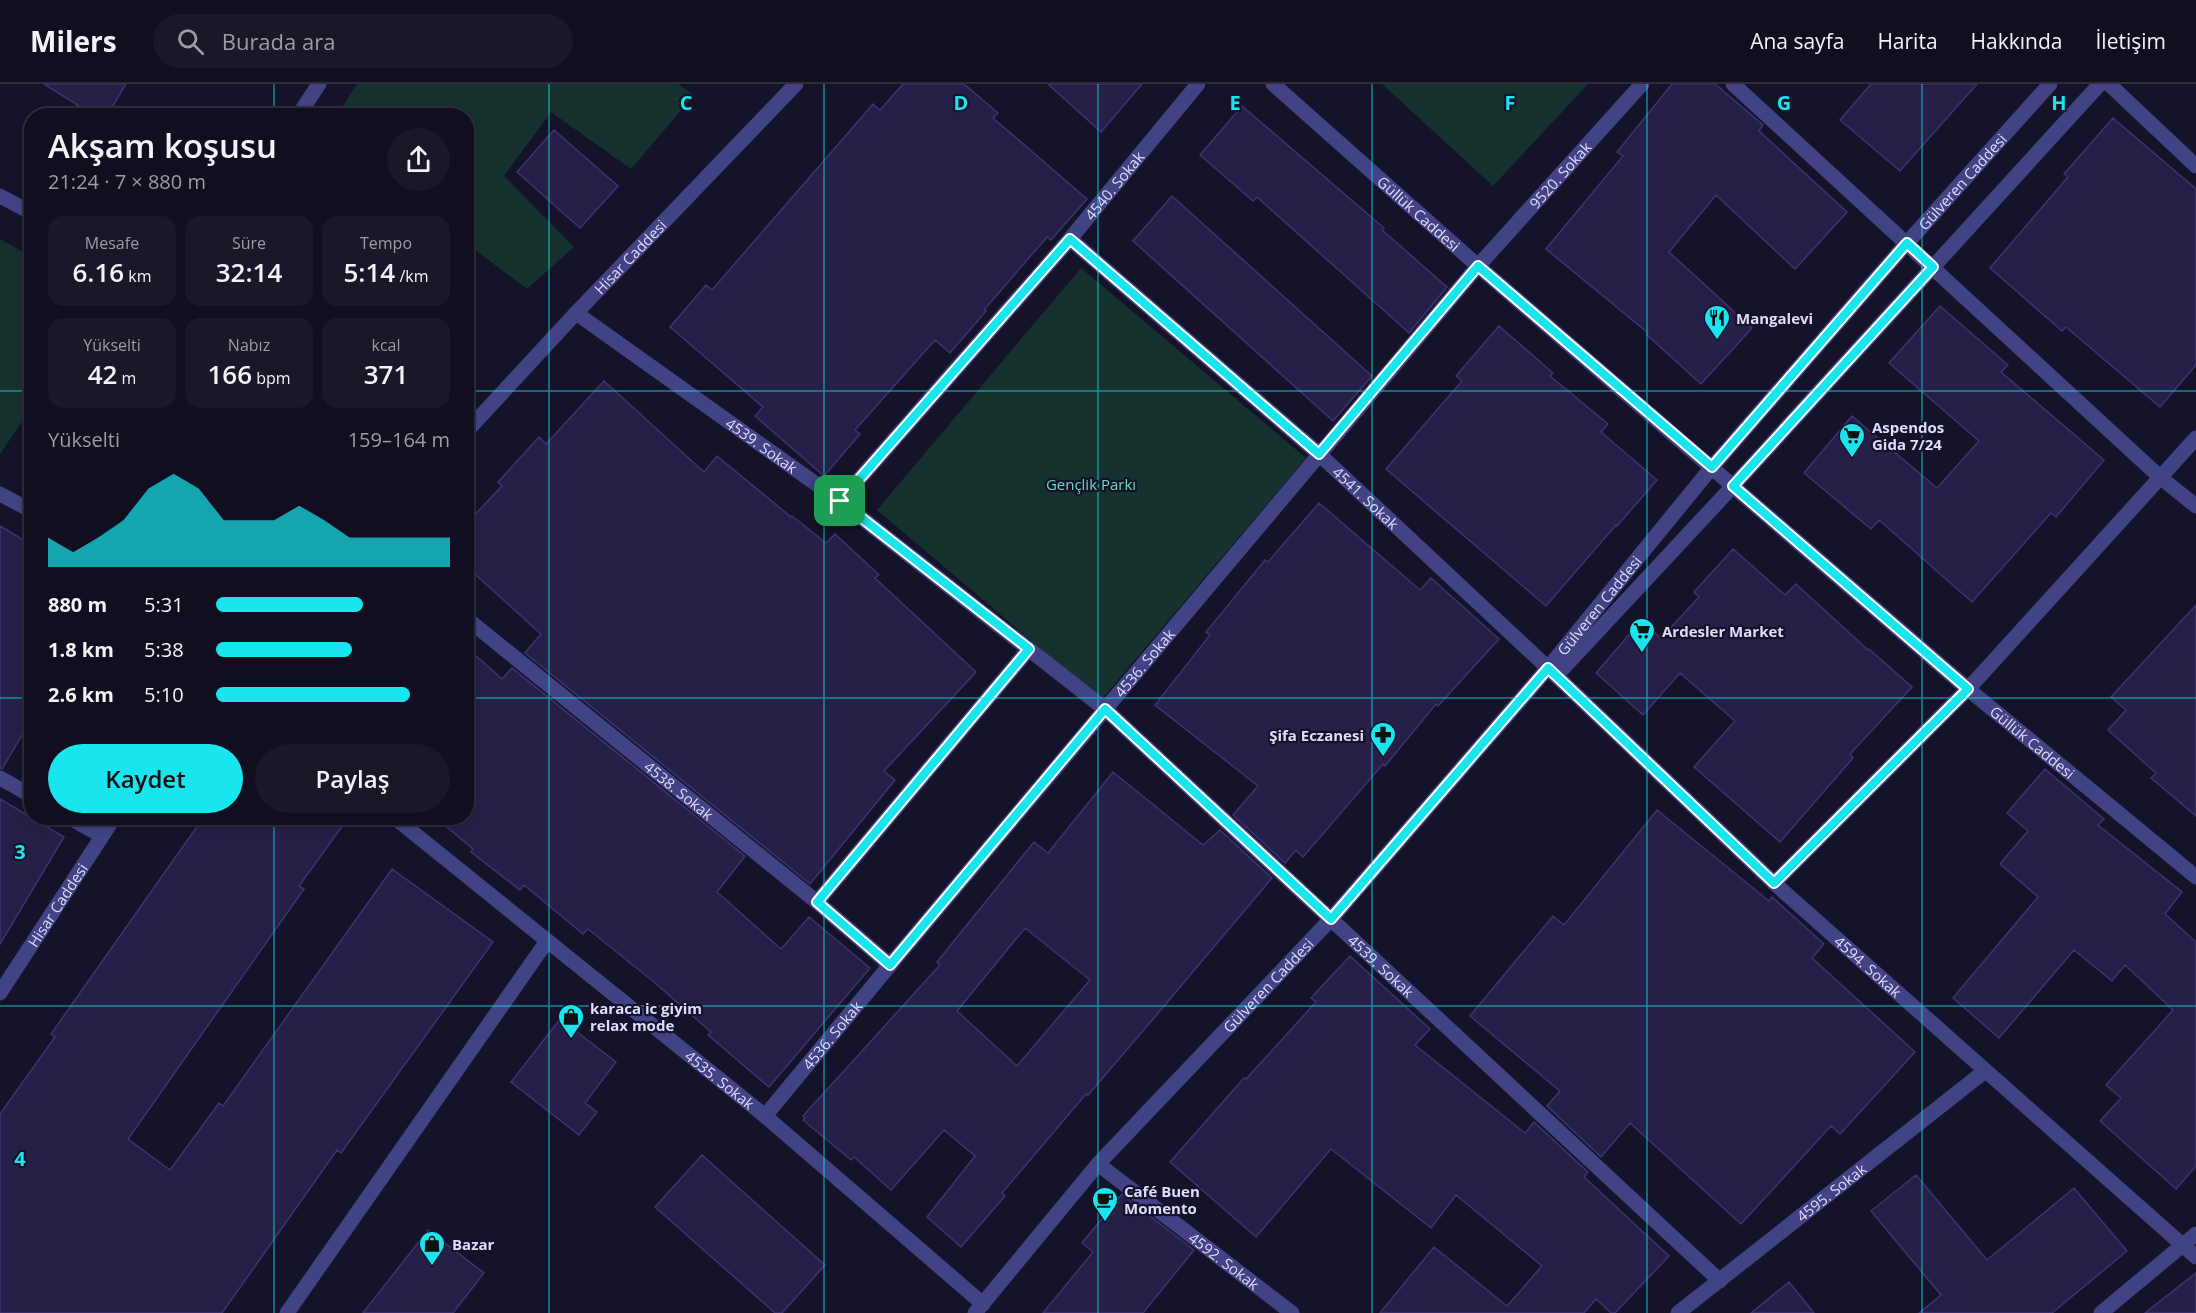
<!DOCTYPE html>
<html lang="tr">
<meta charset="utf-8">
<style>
body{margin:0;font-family:"Open Sans",sans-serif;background:#191728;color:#f1f3f6;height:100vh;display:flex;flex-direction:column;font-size:22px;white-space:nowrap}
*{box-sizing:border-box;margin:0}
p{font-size:20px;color:#9c9ca4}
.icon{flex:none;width:33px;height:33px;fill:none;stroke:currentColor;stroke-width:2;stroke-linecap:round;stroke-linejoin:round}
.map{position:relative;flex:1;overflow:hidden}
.side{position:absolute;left:24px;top:24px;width:450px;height:717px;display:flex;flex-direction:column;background:#100e1f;border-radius:24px;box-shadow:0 3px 9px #0003,0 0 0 2px #302e3d}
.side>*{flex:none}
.pin{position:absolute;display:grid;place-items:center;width:51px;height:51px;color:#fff;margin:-26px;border-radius:12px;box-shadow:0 3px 9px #0006}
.round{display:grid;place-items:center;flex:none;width:63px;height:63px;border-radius:32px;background:#191728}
.headline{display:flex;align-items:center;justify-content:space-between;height:102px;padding:0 24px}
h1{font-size:33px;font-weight:600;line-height:45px}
.stats{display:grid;grid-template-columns:repeat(3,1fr);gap:9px;height:102px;padding:6px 24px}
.stats div{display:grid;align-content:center;border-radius:15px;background:#191728;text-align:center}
.stats b{font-size:26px;font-weight:600}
.stats small{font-size:16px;font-weight:400}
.stats p{font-size:16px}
.chart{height:168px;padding:12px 24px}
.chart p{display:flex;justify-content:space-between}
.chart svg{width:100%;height:108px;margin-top:6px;fill:#18e5ed;opacity:.7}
.button{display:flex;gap:12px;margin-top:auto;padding:12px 24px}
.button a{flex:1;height:69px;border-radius:36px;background:#18e5ed;color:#111;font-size:24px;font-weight:600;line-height:69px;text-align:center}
.button a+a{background:#191728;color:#f1f3f6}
ul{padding:0 24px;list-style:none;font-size:20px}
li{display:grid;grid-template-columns:96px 72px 1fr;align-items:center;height:45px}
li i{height:15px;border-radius:8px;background:#18e5ed}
header{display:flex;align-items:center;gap:36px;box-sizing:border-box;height:84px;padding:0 30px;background:#100e1f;border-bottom:2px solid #302e3d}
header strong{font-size:28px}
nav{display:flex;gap:33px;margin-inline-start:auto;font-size:21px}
.search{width:420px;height:54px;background:#191728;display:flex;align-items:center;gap:15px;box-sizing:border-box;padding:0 21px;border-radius:33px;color:#9c9ca4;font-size:22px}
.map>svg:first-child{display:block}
</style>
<header>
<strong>Milers</strong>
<div class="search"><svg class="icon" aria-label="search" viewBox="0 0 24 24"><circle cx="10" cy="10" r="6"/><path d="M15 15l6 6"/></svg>Burada ara</div>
<nav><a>Ana sayfa</a><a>Harita</a><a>Hakkında</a><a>İletişim</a></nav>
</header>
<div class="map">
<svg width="2196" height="1229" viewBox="0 0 2196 1229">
<rect width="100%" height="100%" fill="#151329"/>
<path fill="#16322f" d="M357,0H678L694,11L631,85L551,28L504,92L574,163L527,205L467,160L466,32L337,31Z
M1382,0H1588L1493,102Z
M0,155L32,173L31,324L0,370Z
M1081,184L1306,374L1101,616L877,426Z"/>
<path fill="#262048" stroke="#3d3472" stroke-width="1.5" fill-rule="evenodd" d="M44,0H126L107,32H95Z
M903,0H964L998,29L993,34L1087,115L1051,156L1047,153L984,226L986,227L950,269L935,256L855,346L860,350L824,392L755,332L763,323L670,243L706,201L712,206L873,20L880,26Z
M1048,0H1142L1101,48Z
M1672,0H1715L1763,41L1759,47L1847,128L1795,185L1716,111L1669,168L1752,244L1701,300L1647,251L1648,249L1546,165L1623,72L1617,68Z
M1871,0H1977L1900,87L1840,36Z
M1242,22L1384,144L1382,146L1447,203L1409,249L1257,113L1253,117L1200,71Z
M2113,34L2196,105V281L2160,323L2066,243L2062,247L1990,184L2068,93L2064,90Z
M554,46L618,102L580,144L517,88Z
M1172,112L1372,292L1333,337L1133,157Z
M1940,222L2008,281L2001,288L2104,376L2056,433L2051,429L1972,518L1879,436L1871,445L1804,389L1852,332L1937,404L1979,357L1889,279Z
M1499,242L1553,289L1550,292L1608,340L1601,348L1657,396L1617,442L1616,441L1546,522L1386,385L1462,297L1456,292Z
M604,297L704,388L717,372L791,433L792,432L826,459L835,450L879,491L875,494L976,588L884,687L895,696L810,800L525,569L541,550L466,482V440L502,402L498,398L539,353L546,360Z
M1319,419L1420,506L1431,494L1499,555L1438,622L1436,620L1385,682L1383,680L1303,773L1296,766L1285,779L1233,731L1258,702L1155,621L1210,551L1206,548L1265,476L1268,478Z
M0,442L32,461V634L2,685L0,684Z
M1733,465L1785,511L1796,500L1868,566L1869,565L1912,603L1850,670L1853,674L1780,758L1694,683L1735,637L1680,589L1643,631L1596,589L1641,537L1661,554L1699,513L1694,508Z
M2196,521V732L2151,694L2156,689L2108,646L2126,626L2111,613Z
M466,563L502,595L512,584L745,772L717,808L781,865L809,833L870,884L769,1003L708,951L711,948L654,898L588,845L583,850L524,801L520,806L471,768L473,765L436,734H466Z
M2045,685L2104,735L2098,741L2182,808L2165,830L2196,858V1082L2176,1105L2100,1037L2121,1014L2106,1001L2173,926L2125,881L2112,897L2074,866L1999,954L1953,914L2038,813L2000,780L2028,747L2007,729Z
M1113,688L1203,761L1220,746L1272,794L1148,941L1088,1011L1086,1010L1002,1109L1005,1112L961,1163L927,1133L975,1072L944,1046L891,1106L854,1073L851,1076L803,1036L805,1034L803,1032L940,881L937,878L1034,758L1048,769ZM1025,844L1090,896L1017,982L957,927Z
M0,715L64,753L0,860Z
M1657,726L1769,817L1772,813L1824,860L1812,874L1915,968L1840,1050L1831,1042L1741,1140L1630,1039L1601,1073L1547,1022L1560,1007L1470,932L1553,832L1564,841Z
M203,734H348L299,802L304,805L128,1055L170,1086L219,1019L223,1022L392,785L493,858L341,1069L337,1066L222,1229H0V1030L55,953L51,950Z
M1350,872L1430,945L1415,961L1525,1049L1534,1038L1588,1088L1584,1093L1669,1172L1615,1229H1611L1596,1215L1584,1229H1380L1434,1163L1507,1222L1542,1182L1456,1111L1431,1144L1331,1065L1256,1153L1170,1078L1244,994L1246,995L1316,918L1311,914Z
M560,935L616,978L585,1019L597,1028L579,1051L511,998Z
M702,1071L825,1181L782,1229H775L655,1123Z
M1916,1091L1987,1176L2074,1104L2127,1167L2052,1229H1919L1941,1211L1871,1127Z
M1122,1110L1194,1166L1143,1229H1043L1093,1168L1082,1159Z
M428,1146L484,1189L453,1229H363Z
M2196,1189V1229H2145Z
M1789,1198L1814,1229H1751Z"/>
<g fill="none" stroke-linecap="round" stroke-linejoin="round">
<g stroke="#414384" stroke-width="15">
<path id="s1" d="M1273,0L1478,182L1968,605L2196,793"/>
<path d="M1733,0L2161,394L2196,422"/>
<path d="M2109,0L2196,82"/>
<path d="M298,32L319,0"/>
<path d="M0,112L32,129"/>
<path id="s2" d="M1070,155L1319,370L1548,584L1774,799L2196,1173"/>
<path id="s3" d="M576,229L840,417L1105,625L1720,1197"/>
<path id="s4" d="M466,348L576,229L796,0"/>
<path d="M0,410L32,427"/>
<path id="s5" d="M840,417L1070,155L1198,0"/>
<path id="s6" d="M466,534L817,818L890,881"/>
<path d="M1556,592L1733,402L2100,0"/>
<path d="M0,694L32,712"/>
<path d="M70,734L102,752"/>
<path id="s7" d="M395,734L765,1032L983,1220"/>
<path d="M1774,799L1968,605L2196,354"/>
<path d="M817,818L1029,565"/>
<path id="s8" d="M0,909L114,734"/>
<path id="s9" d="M765,1032L890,881L1478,182L1642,0"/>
<path id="s10" d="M1098,1080L1292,1229"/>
<path d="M287,1229L547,857"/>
<path id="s11" d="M975,1229L1098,1080L1331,835L1548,584L1712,383L1907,159L2050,0"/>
<path id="s12" d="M1678,1229L1985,987"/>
<path d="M2101,1229L2196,1150"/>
</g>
</g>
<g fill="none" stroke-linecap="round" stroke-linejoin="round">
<defs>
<path id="route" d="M1070,155L1319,370L1478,182L1712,383L1907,159L1933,183L1733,402L1968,605L1774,799L1548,584L1331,835L1105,625L890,881L817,818L1029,565L840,417Z"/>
</defs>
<use href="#route" stroke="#fff" stroke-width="12"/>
<use href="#route" stroke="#18e5ed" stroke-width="8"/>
</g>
<path fill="none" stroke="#18e5ed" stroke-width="1.5" stroke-opacity="0.55" d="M274,0V32M549,0V1229M824,0V1229M1098,0V1229M1372,0V1229M1647,0V1229M1922,0V1229M0,307H32M466,307H2196M0,614H32M466,614H2196M274,734V1229M0,922H2196"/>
<defs>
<symbol id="restaurant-pin" viewBox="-11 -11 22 30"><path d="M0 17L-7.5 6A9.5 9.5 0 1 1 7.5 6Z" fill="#18e5ed" stroke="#151329"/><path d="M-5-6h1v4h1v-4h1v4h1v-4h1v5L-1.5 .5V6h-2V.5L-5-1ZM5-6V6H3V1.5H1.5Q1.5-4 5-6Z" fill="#111"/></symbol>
<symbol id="supermarket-pin" viewBox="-11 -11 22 30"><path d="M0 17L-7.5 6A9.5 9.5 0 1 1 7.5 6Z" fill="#18e5ed" stroke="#151329"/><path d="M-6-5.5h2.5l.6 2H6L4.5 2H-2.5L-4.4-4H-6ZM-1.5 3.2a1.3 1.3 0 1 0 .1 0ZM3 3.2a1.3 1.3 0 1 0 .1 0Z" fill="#111"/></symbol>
<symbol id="pharmacy-pin" viewBox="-11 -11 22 30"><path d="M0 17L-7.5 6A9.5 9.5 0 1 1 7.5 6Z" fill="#18e5ed" stroke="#151329"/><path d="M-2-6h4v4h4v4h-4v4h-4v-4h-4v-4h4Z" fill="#111"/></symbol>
<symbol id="shop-pin" viewBox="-11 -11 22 30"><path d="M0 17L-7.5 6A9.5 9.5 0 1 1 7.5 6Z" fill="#18e5ed" stroke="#151329"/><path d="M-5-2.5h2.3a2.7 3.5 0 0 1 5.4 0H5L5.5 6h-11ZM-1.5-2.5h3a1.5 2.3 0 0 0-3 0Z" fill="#111"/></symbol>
<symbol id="cafe-pin" viewBox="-11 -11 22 30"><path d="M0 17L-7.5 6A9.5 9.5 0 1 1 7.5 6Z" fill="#18e5ed" stroke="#151329"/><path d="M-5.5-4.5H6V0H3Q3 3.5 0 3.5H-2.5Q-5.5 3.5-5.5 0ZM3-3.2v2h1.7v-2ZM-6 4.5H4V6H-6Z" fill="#111"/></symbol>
</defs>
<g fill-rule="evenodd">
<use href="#restaurant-pin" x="1702" y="219" width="30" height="40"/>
<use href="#supermarket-pin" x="1837" y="337" width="30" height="40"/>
<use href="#supermarket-pin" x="1627" y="532" width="30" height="40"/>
<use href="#pharmacy-pin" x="1368" y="636" width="30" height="40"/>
<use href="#shop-pin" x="556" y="918" width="30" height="40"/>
<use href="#cafe-pin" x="1090" y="1101" width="30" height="40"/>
<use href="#shop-pin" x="417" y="1145" width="30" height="40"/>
</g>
<g text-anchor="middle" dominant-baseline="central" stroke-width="4.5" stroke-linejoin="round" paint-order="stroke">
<g font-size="15" fill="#dfddfc" stroke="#151329">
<text stroke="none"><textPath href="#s9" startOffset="1232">9520. Sokak</textPath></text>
<text stroke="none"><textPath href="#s11" startOffset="1502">Gülveren Caddesi</textPath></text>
<text stroke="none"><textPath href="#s5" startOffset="418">4540. Sokak</textPath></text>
<text stroke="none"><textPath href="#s1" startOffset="195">Güllük Caddesi</textPath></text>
<text stroke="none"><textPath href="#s4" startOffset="240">Hisar Caddesi</textPath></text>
<text stroke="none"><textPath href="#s3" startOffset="228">4539. Sokak</textPath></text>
<text stroke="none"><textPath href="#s2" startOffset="393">4541. Sokak</textPath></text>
<text stroke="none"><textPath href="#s11" startOffset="944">Gülveren Caddesi</textPath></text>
<text stroke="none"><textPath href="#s9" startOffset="591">4536. Sokak</textPath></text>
<text stroke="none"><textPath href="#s1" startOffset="1005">Güllük Caddesi</textPath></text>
<text stroke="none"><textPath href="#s6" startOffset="274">4538. Sokak</textPath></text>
<text stroke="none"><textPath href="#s8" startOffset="105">Hisar Caddesi</textPath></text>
<text stroke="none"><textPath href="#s3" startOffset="1038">4539. Sokak</textPath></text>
<text stroke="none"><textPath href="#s2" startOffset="1080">4594. Sokak</textPath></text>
<text stroke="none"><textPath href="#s11" startOffset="440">Gülveren Caddesi</textPath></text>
<text stroke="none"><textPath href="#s9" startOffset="105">4536. Sokak</textPath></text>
<text stroke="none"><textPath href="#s7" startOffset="417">4535. Sokak</textPath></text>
<text stroke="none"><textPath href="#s12" startOffset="195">4595. Sokak</textPath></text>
<text stroke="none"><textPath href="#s10" startOffset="159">4592. Sokak</textPath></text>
</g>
<g font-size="15" font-weight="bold" fill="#dfddfc" stroke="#151329" text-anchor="start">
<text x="1736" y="234">Mangalevi</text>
<text x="1872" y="343">Aspendos<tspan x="1872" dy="17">Gida 7/24</tspan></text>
<text x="1662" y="547">Ardesler Market</text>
<text x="1364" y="651" text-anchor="end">Şifa Eczanesi</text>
<text x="590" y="924">karaca ic giyim<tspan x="590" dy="17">relax mode</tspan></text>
<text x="1124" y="1107">Café Buen<tspan x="1124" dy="17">Momento</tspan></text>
<text x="452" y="1160">Bazar</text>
</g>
<g font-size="15" fill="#6dd8b7" stroke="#151329">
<text x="1091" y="400">Gençlik Parkı</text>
</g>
</g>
<g font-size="20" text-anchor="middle" font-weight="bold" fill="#18e5ed" stroke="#151329" stroke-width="4.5" stroke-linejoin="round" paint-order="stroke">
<text x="686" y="26">C</text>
<text x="961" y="26">D</text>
<text x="1235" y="26">E</text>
<text x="1510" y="26">F</text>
<text x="1784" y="26">G</text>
<text x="2059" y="26">H</text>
<text x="20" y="775">3</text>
<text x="20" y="1082">4</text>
</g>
</svg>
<div class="pin" style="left:840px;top:417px;background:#1e9e55"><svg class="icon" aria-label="arrive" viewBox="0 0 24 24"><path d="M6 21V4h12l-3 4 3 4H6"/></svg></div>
<section class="side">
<div class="headline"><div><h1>Akşam koşusu</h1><p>21:24 · 7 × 880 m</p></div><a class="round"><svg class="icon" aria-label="share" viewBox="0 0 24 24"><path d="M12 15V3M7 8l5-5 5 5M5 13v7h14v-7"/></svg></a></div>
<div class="stats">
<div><p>Mesafe</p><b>6.16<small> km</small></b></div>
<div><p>Süre</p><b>32:14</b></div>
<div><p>Tempo</p><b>5:14<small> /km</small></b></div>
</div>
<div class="stats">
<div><p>Yükselti</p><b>42<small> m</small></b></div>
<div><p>Nabız</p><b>166<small> bpm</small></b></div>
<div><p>kcal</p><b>371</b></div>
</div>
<div class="chart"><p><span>Yükselti</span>159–164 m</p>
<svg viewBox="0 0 160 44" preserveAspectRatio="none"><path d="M0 44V32L10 38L20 32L30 25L40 12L50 6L60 12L70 25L80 25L90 25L100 19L110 25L120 32L130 32L140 32L150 32L160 32V44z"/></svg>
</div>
<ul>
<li><b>880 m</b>5:31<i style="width:63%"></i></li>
<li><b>1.8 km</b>5:38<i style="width:58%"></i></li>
<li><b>2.6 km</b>5:10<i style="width:83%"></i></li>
</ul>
<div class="button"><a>Kaydet</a><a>Paylaş</a></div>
</section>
</div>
